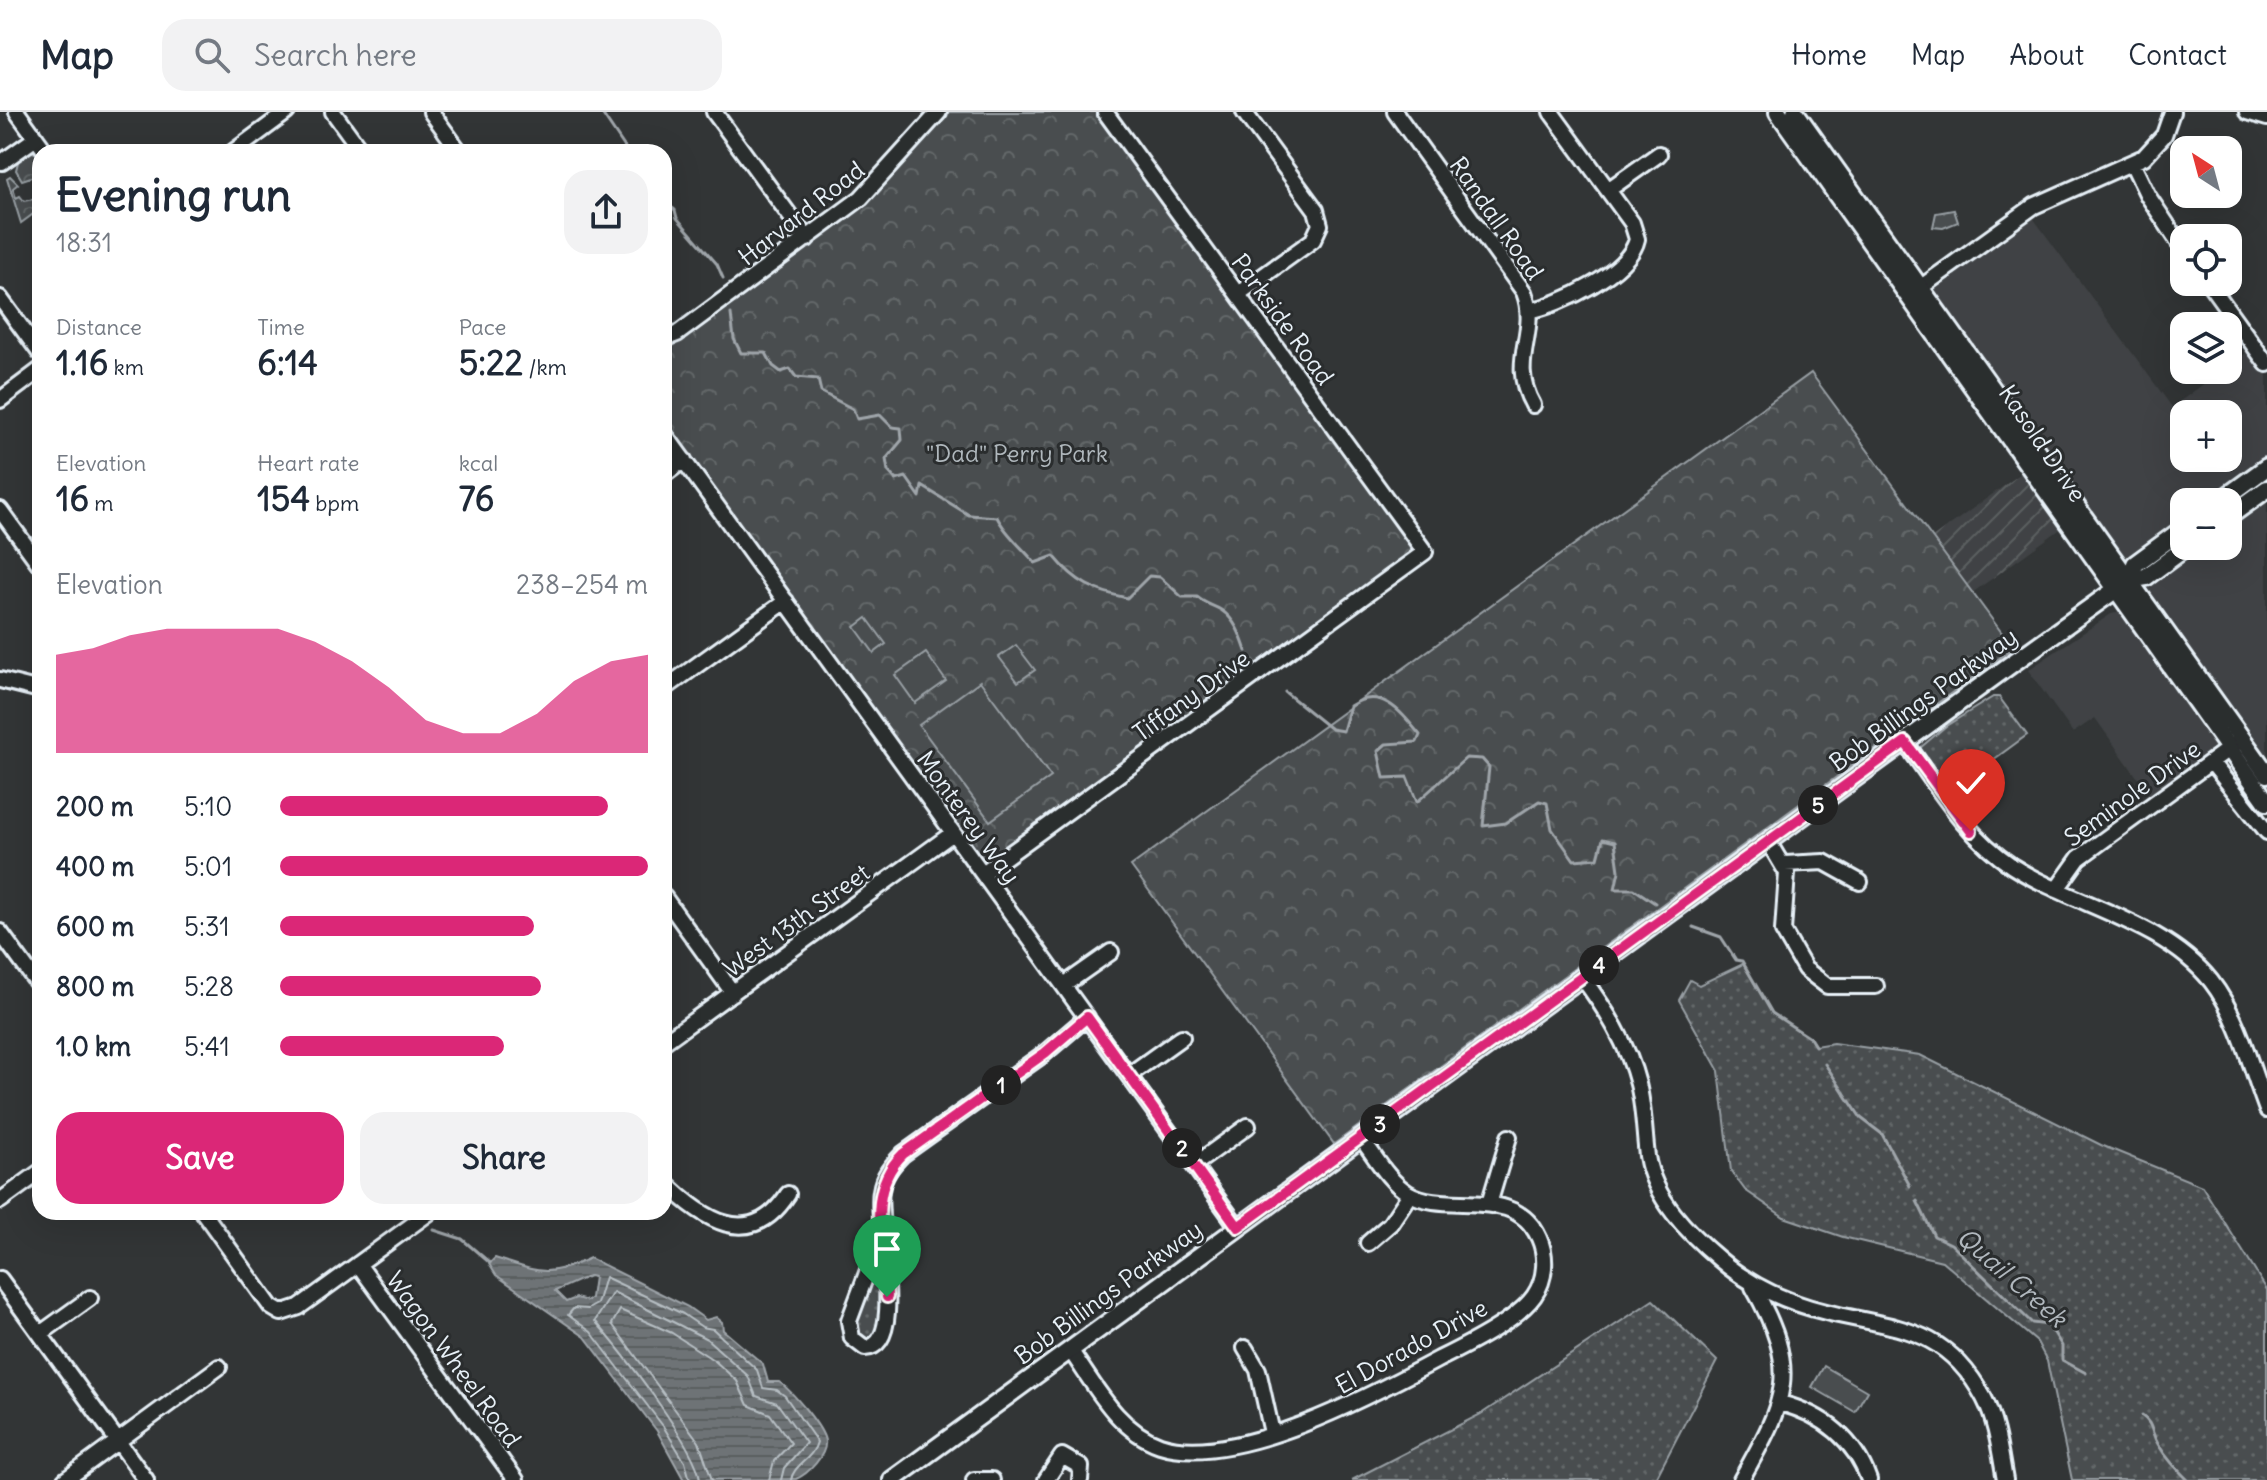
<!DOCTYPE html>
<meta charset="utf-8">
<style>
body{margin:0;font-family:Delius,sans-serif;background:#f2f2f3;color:#1f2937;height:100vh;display:flex;flex-direction:column;font-size:30px;white-space:nowrap}
*{box-sizing:border-box;margin:0}
p{font-size:26px;color:#747a83}
.icon{flex:none;width:44px;height:44px;fill:none;stroke:currentColor;stroke-width:2;stroke-linecap:round;stroke-linejoin:round}
.map{position:relative;flex:1;overflow:hidden}
.side{position:absolute;left:32px;top:32px;width:640px;height:1076px;display:flex;flex-direction:column;background:#fff;border-radius:24px;box-shadow:0 8px 32px #0002}
.side>*{flex:none}
.needle{width:52px;rotate:324deg}
.fabs{position:absolute;left:2170px;top:24px;display:grid;gap:16px}
.fabs a{display:grid;place-items:center;width:72px;height:72px;border-radius:16px;background:#fff;box-shadow:0 8px 32px #0002;font-size:40px}
.pin{position:absolute;display:grid;place-items:center;width:68px;height:68px;color:#fff;margin:-82px -34px;border-radius:50% 50% 50% 0;rotate:-45deg;box-shadow:0 0 8px #0007}
.pin .icon{rotate:45deg}
.km{position:absolute;width:40px;height:40px;margin:-20px;border-radius:50%;background:#222;color:#fff;font-size:22px;line-height:40px;text-align:center}
.round{display:grid;place-items:center;flex:none;width:84px;height:84px;border-radius:24px;background:#f2f2f3}
.overview{display:flex;align-items:center;justify-content:space-between;height:136px;padding:0 24px}
h1{font-size:44px;font-weight:700;line-height:60px}
.stats{display:grid;grid-template-columns:repeat(3,1fr);gap:12px;height:136px;padding:8px 24px}
.stats div{display:grid;align-content:center}
.stats b{font-size:34px;font-weight:700}
.stats small{font-size:22px;font-weight:400}
.stats p{font-size:22px}
.chart{height:224px;padding:16px 24px}
.chart p{display:flex;justify-content:space-between}
.chart svg{width:100%;height:144px;margin-top:8px;fill:#db2777;opacity:.7}
.button{display:flex;gap:16px;margin-top:auto;padding:16px 24px}
.button a{flex:1;height:92px;border-radius:24px;background:#db2777;color:#fff;font-size:32px;font-weight:700;line-height:92px;text-align:center}
.button a+a{background:#f2f2f3;color:#1f2937}
ul{padding:0 24px;list-style:none;font-size:26px}
li{display:grid;grid-template-columns:128px 96px 1fr;align-items:center;height:60px}
li i{height:20px;border-radius:10px;background:#db2777}
header{display:flex;align-items:center;gap:48px;box-sizing:border-box;height:112px;padding:0 40px;background:#fff;border-bottom:2px solid #e0e1e3}
header strong{font-size:38px}
nav{display:flex;gap:44px;margin-inline-start:auto;font-size:28px}
.search{width:560px;height:72px;background:#f2f2f3;display:flex;align-items:center;gap:20px;box-sizing:border-box;padding:0 28px;border-radius:24px;color:#747a83;font-size:30px}
.map>svg:first-child{display:block}
</style>
<header>
<strong>Map</strong>
<div class="search"><svg class="icon" aria-label="search" viewBox="0 0 24 24"><circle cx="10" cy="10" r="6"/><path d="M15 15l6 6"/></svg>Search here</div>
<nav><a>Home</a><a>Map</a><a>About</a><a>Contact</a></nav>
</header>
<div class="map">
<svg width="2267" height="1368" viewBox="0 0 2267 1368">
<defs>
<pattern id="industrial-furrows" width="10" height="10" patternUnits="userSpaceOnUse" patternTransform="scale(2)"><rect width="10" height="10" fill="#3f4244"/><path d="M-1 1l2-2M0 10L10 0M9 11l2-2" fill="none" stroke="#5b5e60"/></pattern>
<pattern id="grass-dots" width="8" height="8" patternUnits="userSpaceOnUse" patternTransform="scale(2)"><rect width="8" height="8" fill="#494d4f"/><path d="M2 2h.1M6 6h.1" fill="none" stroke="#636769" stroke-width="1.8" stroke-linecap="round"/></pattern>
<pattern id="park-crowns" width="20" height="18" patternUnits="userSpaceOnUse" patternTransform="scale(2)"><rect width="20" height="18" fill="#494d4f"/><path d="M2 6a3 3 0 1 1 6 0M12 15a3 3 0 1 1 6 0" fill="none" stroke="#636769"/></pattern>
<pattern id="water-rules" width="6" height="5" patternUnits="userSpaceOnUse" patternTransform="scale(2)"><rect width="6" height="5" fill="#6e7376"/><path d="M0 2.5h6" fill="none" stroke="#5a5e60"/></pattern>
</defs>
<rect width="100%" height="100%" fill="#323536"/>
<filter id="ink" filterUnits="userSpaceOnUse"><feTurbulence type="fractalNoise" baseFrequency=".0125" numOctaves="2"/><feDisplacementMap in="SourceGraphic" scale="16" xChannelSelector="R" yChannelSelector="G"/><feConvolveMatrix kernelMatrix="1 2 1 2 8 2 1 2 1" color-interpolation-filters="sRGB"/></filter>
<g filter="url(#ink)">
<path fill="#3f4244" fill-rule="evenodd" d="M2031,103L2172,295L2250,238L2267,261V348L2210,390H2184V409L2131,447L2122,448L2115,440L1935,180L1936,172ZM2184,302H2228V346H2184Z
M2267,383V653L2147,474L2197,434H2228V411Z
M2121,500L2218,632L2217,637L2152,686L2095,606L2073,621L2028,558L2111,502Z"/>
<path fill="url(#industrial-furrows)" d="M2023,360L2062,416L1972,481L1932,426Z"/>
<path fill="url(#grass-dots)" stroke="#989fa4" stroke-width="2" d="M1993,585H1999L2027,623L1948,681L1920,636L1946,614Z
M1743,852L1772,901L1810,926L1815,934L1833,931L1920,943L2101,1033L2202,1074L2267,1178V1368H2072L2047,1249L2037,1230L1942,1149L1843,1125L1784,1105L1745,1078L1731,1059L1719,959L1679,888L1690,868L1699,873Z
M879,1138L885,1198L871,1230L859,1226L854,1211Z
M1653,1188L1717,1249L1655,1368H1352L1481,1302Z"/>
<path fill="url(#park-crowns)" stroke="#989fa4" stroke-width="2" d="M945,0H1099L1413,438L1411,443L988,750L979,746L664,311V241L879,77Z
M28,39L40,42V62L22,68L16,58L19,46Z
M10,64L18,72L13,76L16,86L20,84L24,89L39,86L37,78L40,76V97L21,111L7,66Z
M1954,98L1958,110L1943,116L1933,115L1936,101Z
M1811,261L2013,536L1334,1032L1131,754Z"/>
<path fill="#494d4f" stroke="#989fa4" stroke-width="2" d="M867,506L886,532L874,541L855,515Z
M1016,533L1035,558L1018,570L999,545Z
M926,541L946,569L915,591L895,563Z
M980,569L1051,665L990,709L919,613Z
M1824,1254L1867,1279L1855,1300L1812,1275Z"/>
<path fill="url(#water-rules)" stroke="#9fa5aa" stroke-width="2" fill-rule="evenodd" d="M495,1146C537,1159 545,1167 590,1146L688,1195L706,1208L716,1205L722,1210L723,1218L763,1252L768,1270H779C791,1278 823,1315 825,1329C827,1343 808,1362 796,1367C782,1368 705,1368 684,1368L657,1319L585,1225L496,1163L489,1152ZM589,1164L594,1165L591,1186L587,1189L576,1186L566,1190L555,1179Z"/>
<g fill="none" stroke-linecap="round" stroke-linejoin="round">
<path stroke="#b7bfc4" stroke-width="2" d="M690,1368L685,1350L663,1314L591,1220L568,1203L574,1196L588,1197L597,1192L605,1165L683,1202L702,1215L713,1217L757,1258L763,1276L777,1278L785,1284L817,1330C813,1347 793,1353 791,1368
M700,1368C698,1337 619,1236 595,1209L613,1180L707,1227L748,1264L756,1284L777,1291L806,1331L784,1356L781,1368
M712,1368L699,1330L612,1212L620,1198L672,1221L715,1249L737,1269L748,1293L770,1302L791,1331L774,1349L769,1368"/>
<path stroke="#9fa5aa" stroke-width="3" d="M601,0L628,40
M664,90L675,98L677,106L717,152L723,166
M731,202L734,227L741,241H766L773,254L781,260L790,257L796,265L818,267L821,280L853,297L857,307L880,303L892,315L901,316L902,328L886,347L888,359L896,368L906,365L920,385L922,374L969,403L997,405C1006,423 1023,436 1035,451L1054,444C1076,471 1094,479 1127,486L1149,464L1160,465L1182,485H1197C1205,492 1212,493 1221,498C1235,507 1241,524 1246,539
M1285,580L1331,617L1343,619L1350,594C1381,573 1401,600 1420,623L1417,630L1386,632L1378,639L1384,666L1407,665L1417,690L1466,646L1482,647L1489,655L1483,714L1506,711L1539,689L1547,691L1552,717L1574,748L1598,746L1603,727L1615,730L1619,759L1615,777H1634L1655,791
M1693,815L1721,825L1736,848L1742,849L1772,901L1810,926L1815,934
M1825,952L1861,1006L1882,1022L1910,1074
M1917,1089L1934,1124L1951,1132L2032,1211L2049,1213L2062,1234V1248L2086,1261
M434,1118L462,1127L490,1151
M2142,1304C2153,1311 2151,1321 2158,1332C2166,1346 2177,1357 2188,1368"/>
<defs>
<path id="minor" d="M17,0L46,40
M333,0L362,40
M431,0L460,40
M714,0L807,127
M1395,0L1524,180C1540,222 1507,247 1533,293
M2247,0L2267,6
M233,40L287,0
M2,50L36,26
M2132,51L2148,84L2184,138
M1608,78L1659,42
M2208,170L2267,252
M1913,181L2034,94L2144,45L2164,23L2172,0
M1238,182L1313,128L1320,113L1316,98L1244,0
M0,186L40,241
M1529,199C1560,193 1630,160 1637,127L1632,111L1551,0
M664,227L677,222L861,86L939,0
M0,288L40,258
M664,321L1238,1115
M664,363L684,348
M0,398L40,453
M0,568L40,578
M664,577L786,489
M1905,630C1937,674 1966,724 2012,754C2075,794 2163,809 2211,869C2239,905 2251,956 2267,998
M2211,650L2267,720
M1768,729L1787,761L1783,819L1805,857L1827,874H1876
M1785,752L1824,750L1860,770
M983,761L1425,440L1105,0
M2057,777L2079,746L2238,630
M664,785L733,881
M0,820L40,875
M1582,865C1606,898 1628,932 1638,972C1644,996 1644,1020 1647,1044C1654,1087 1687,1120 1719,1147C1750,1174 1785,1190 1826,1200C1895,1217 1945,1213 1984,1286C1997,1311 2000,1341 2005,1368
M1064,873L1111,840
M664,930L953,721
M1129,963L1182,925
M1194,1053L1248,1014
M664,1069C701,1106 750,1141 788,1082
M0,1089L40,1060
M1489,1092L1509,1025
M203,1100L271,1195L281,1201L299,1195L430,1100
M880,1126L849,1209L852,1226L865,1236C908,1235 875,1108 881,1079C883,1064 892,1053 903,1042L1045,941L1087,905
M1368,1131L1390,1112L1410,1082
M358,1152L516,1368
M0,1167L146,1368
M40,1222L90,1186
M1245,1236L1258,1258L1272,1321
M1070,1238C1095,1273 1117,1318 1160,1333C1234,1357 1374,1282 1439,1247C1467,1233 1516,1209 1534,1184C1546,1167 1547,1144 1539,1126C1514,1071 1447,1104 1408,1081C1388,1069 1375,1044 1361,1026
M1780,1291C1822,1302 1854,1326 1869,1368
M65,1368L219,1255
M974,1368H992
M1046,1368L1062,1344L1081,1355L1080,1368
M1741,1368C1786,1288 1801,1259 1753,1175"/>
<path id="major" d="M1778,0L2267,690
M1795,0L2267,662
M2219,390L2267,355
M2228,405L2267,377
M2129,468L2135,452L2184,416
M892,1368L2006,556L2129,468L2146,465L2188,434"/>
</defs>
<use href="#minor" stroke="#e8f1f8" stroke-width="20"/>
<use href="#major" stroke="#e8f1f8" stroke-width="22"/>
<use href="#minor" stroke="#2a2d2e" stroke-width="14"/>
<use href="#major" stroke="#2a2d2e" stroke-width="16"/>
</g>
</g>
<g fill="none" stroke-linecap="round" stroke-linejoin="round" filter="url(#ink)">
<defs>
<path id="route" d="M887,1185C885,1136 863,1081 903,1042L1045,941L1087,905L1238,1115L1905,630L1971,719"/>
</defs>
<use href="#route" stroke="#fff" stroke-width="16"/>
<use href="#route" stroke="#db2777" stroke-width="10"/>
</g>
<g text-anchor="middle" dominant-baseline="central" stroke-width="6" stroke-linejoin="round" paint-order="stroke">
<g font-size="24" fill="#e8f1f8" stroke="#2a2d2e">
<text transform="translate(801 101) rotate(-38)">Harvard Road</text>
<text transform="translate(1497 106) rotate(55)">Randall Road</text>
<text transform="translate(1283 207) rotate(54)">Parkside Road</text>
<text transform="translate(2043 331) rotate(56)">Kasold Drive</text>
<text transform="translate(1191 583) rotate(-36)">Tiffany Drive</text>
<text transform="translate(1923 587) rotate(-36)">Bob Billings Parkway</text>
<text transform="translate(2132 681) rotate(-36)">Seminole Drive</text>
<text transform="translate(969 705) rotate(54)">Monterey Way</text>
<text transform="translate(796 808) rotate(-36)">West 13th Street</text>
<text transform="translate(1108 1180) rotate(-36)">Bob Billings Parkway</text>
<text transform="translate(1411 1234) rotate(-29)">El Dorado Drive</text>
<text transform="translate(454 1247) rotate(54)">Wagon Wheel Road</text>
</g>
<g font-size="24" fill="#b0b8bd" stroke="#2a2d2e">
<text x="1017" y="341">"Dad" Perry Park</text>
</g>
<g font-size="26" font-style="italic" fill="#b1b8be" stroke="#2a2d2e">
<text transform="translate(2012 1165) rotate(41)">Quail Creek</text>
</g>
</g>
</svg>
<div class="fabs">
<a><svg class="needle" viewBox="-14 -14 28 28"><path d="M0-13l5 13h-10z" fill="#e53935"/><path d="M0 13l5-13h-10z" fill="#747a83"/></svg></a>
<a><svg class="icon" aria-label="locate" viewBox="0 0 24 24"><circle cx="12" cy="12" r="6"/><path d="M12 2v4M12 18v4M2 12h4M18 12h4"/></svg></a>
<a><svg class="icon" aria-label="layers" viewBox="0 0 24 24"><path d="M12 4l9 5-9 5-9-5zM3 14l9 5 9-5"/></svg></a>
<a>+</a>
<a>−</a>
</div>
<div class="pin" style="left:887px;top:1185px;background:#1e9e55"><svg class="icon" aria-label="arrive" viewBox="0 0 24 24"><path d="M6 21V4h12l-3 4 3 4H6"/></svg></div>
<div class="pin" style="left:1971px;top:719px;background:#d93025"><svg class="icon" aria-label="check" viewBox="0 0 24 24"><path d="M5 12l5 5 9-10"/></svg></div>
<b class="km" style="left:1001px;top:973px">1</b>
<b class="km" style="left:1182px;top:1036px">2</b>
<b class="km" style="left:1380px;top:1012px">3</b>
<b class="km" style="left:1599px;top:853px">4</b>
<b class="km" style="left:1818px;top:693px">5</b>
<section class="side">
<div class="overview"><div><h1>Evening run</h1><p>18:31</p></div><a class="round"><svg class="icon" aria-label="share" viewBox="0 0 24 24"><path d="M12 15V3M7 8l5-5 5 5M5 13v7h14v-7"/></svg></a></div>
<div class="stats">
<div><p>Distance</p><b>1.16<small> km</small></b></div>
<div><p>Time</p><b>6:14</b></div>
<div><p>Pace</p><b>5:22<small> /km</small></b></div>
</div>
<div class="stats">
<div><p>Elevation</p><b>16<small> m</small></b></div>
<div><p>Heart rate</p><b>154<small> bpm</small></b></div>
<div><p>kcal</p><b>76</b></div>
</div>
<div class="chart"><p><span>Elevation</span>238–254 m</p>
<svg viewBox="0 0 160 44" preserveAspectRatio="none"><path d="M0 44V14L10 12L20 8L30 6L40 6L50 6L60 6L70 10L80 16L90 24L100 34L110 38L120 38L130 32L140 22L150 16L160 14V44z"/></svg>
</div>
<ul>
<li><b>200 m</b>5:10<i style="width:89%"></i></li>
<li><b>400 m</b>5:01<i style="width:100%"></i></li>
<li><b>600 m</b>5:31<i style="width:69%"></i></li>
<li><b>800 m</b>5:28<i style="width:71%"></i></li>
<li><b>1.0 km</b>5:41<i style="width:61%"></i></li>
</ul>
<div class="button"><a>Save</a><a>Share</a></div>
</section>
</div>
